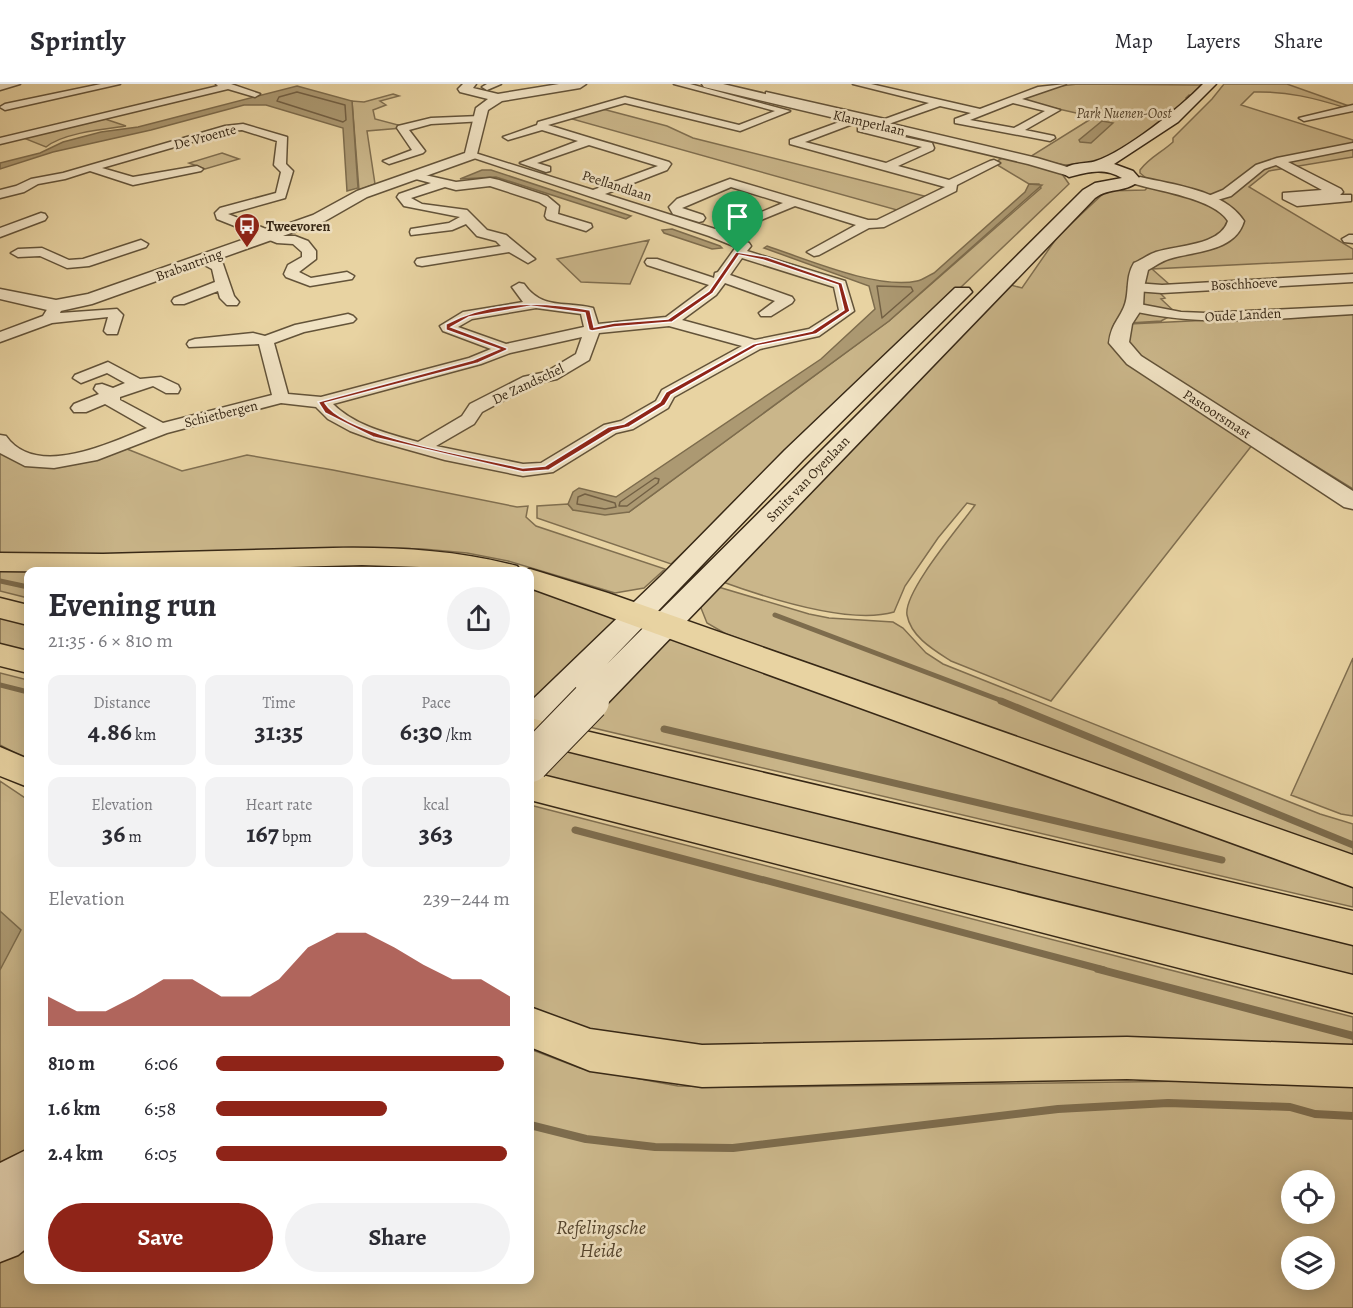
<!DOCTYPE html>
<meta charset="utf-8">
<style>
body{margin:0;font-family:Alegreya,serif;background:#f2f2f3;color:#2b2b33;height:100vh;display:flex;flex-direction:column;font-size:22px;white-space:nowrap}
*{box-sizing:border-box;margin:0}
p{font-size:20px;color:#7c7c81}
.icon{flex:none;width:33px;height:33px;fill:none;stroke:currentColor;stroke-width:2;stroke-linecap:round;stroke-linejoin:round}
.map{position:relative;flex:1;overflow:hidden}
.sheet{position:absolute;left:24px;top:483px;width:510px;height:717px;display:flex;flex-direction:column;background:#fff;border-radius:12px;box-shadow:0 3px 15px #0003}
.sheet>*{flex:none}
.tools{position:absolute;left:1281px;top:1086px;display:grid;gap:12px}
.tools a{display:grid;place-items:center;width:54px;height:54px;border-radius:50%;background:#fff;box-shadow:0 3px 15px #0003;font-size:30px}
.pin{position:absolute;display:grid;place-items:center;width:51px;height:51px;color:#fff;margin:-62px -26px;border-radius:50% 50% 50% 0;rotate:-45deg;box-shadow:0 0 6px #0007}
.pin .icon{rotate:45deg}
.round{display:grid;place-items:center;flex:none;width:63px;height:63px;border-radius:32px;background:#f2f2f3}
.overview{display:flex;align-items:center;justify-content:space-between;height:102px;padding:0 24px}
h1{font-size:33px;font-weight:700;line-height:45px}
.figures{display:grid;grid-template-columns:repeat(3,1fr);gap:9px;height:102px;padding:6px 24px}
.figures div{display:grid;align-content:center;border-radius:12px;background:#f2f2f3;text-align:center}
.figures b{font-size:26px;font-weight:700}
.figures small{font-size:16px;font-weight:400}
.figures p{font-size:16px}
.chart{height:168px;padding:12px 24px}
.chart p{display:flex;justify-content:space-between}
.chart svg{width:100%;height:108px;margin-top:6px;fill:#8f2418;opacity:.7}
.button{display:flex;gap:12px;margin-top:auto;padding:12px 24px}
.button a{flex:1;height:69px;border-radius:36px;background:#8f2418;color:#fff;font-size:24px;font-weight:700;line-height:69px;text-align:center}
.button a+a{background:#f2f2f3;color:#2b2b33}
ul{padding:0 24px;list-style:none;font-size:20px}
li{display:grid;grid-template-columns:96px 72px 1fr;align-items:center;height:45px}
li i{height:15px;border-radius:8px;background:#8f2418}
header{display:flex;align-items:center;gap:36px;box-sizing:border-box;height:84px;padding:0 30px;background:#fff;border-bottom:2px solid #e1e1e2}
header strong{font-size:28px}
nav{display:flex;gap:33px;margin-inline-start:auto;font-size:21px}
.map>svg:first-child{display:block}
</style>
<header>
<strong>Sprintly</strong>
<nav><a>Map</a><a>Layers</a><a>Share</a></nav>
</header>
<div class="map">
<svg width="1353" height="1224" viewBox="0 0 1353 1224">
<rect width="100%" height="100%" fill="#e8d3a2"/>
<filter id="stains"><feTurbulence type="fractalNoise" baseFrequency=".00333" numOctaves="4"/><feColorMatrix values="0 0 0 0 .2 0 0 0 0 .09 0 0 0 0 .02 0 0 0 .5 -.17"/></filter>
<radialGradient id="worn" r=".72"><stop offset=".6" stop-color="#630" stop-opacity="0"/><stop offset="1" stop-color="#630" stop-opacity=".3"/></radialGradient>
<path fill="#cab68a" stroke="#806f50" stroke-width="1.5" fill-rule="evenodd" d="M1078,0L1199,1L1206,0L1195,12L1189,11L1186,14L1189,17L1150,47L1101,78L1065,81L1028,74L1094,33L1019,16L1060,2Z
M1224,0H1287L1349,22L1346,24C1315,14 1286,7 1254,8L1241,21L1353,56V73L1269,87L1249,103L1353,165V175L1152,185L1170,201L1154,203L1165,214L1161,215L1176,229L1161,237L1114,240L1111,251L1125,275L1223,343L1253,360L1051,617L951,577C934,566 911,553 907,531C903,508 961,441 975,421L967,419L938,454L905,502L894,528C849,541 764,513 720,497L1011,201L1022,204L1058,152L1106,107L1145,106L1152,99L1140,89V86C1150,73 1161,69 1173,58V54L1212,15Z
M393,10L399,12L380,17L386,21L373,26L375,35L402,42V44L367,47L375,100L359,106L352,17L364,18Z
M595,23L667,42L693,54L932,114L904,128L565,33Z
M99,33L126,42C104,45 63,49 46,63L21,53Z
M222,69L239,75L205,85L189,79Z
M1007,71L1060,87L1069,100L671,480L537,434V422L568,420L573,426L629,428L889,237L1041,104L1039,100H1029L994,79Z
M649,156L630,200L581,198L557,175Z
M1353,229V405L1147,278L1126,261L1129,240Z
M127,365L182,387L247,371L333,386L517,423L528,422L526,433L536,442L665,485L644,504L615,509L508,477L467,469L423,465L378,464L164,470H0V367L21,379L88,376Z
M373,477L484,487L28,488V514L0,507V483Z
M530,501L622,533L530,625Z
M715,502L809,530L829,534L893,538L903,544L926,569L943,580L1320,730L1353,740V772L726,550L707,539L701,524L702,518Z
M0,531L28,538V569L0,563Z
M666,552L1353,794V823L585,642Z
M1353,574V732L1341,730L1291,711Z
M0,589L28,596V676L0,661Z
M530,655L1353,856V898L530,692Z
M0,697L28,716V1196H530V965L580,984L678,1002L772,1003L1195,997L1353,1003V1224H0ZM1292,1096H1324V1130H1292ZM1292,1162H1324V1196H1292Z
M530,721L1353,933V974L918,967L604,959L530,933Z"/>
<path fill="#ac9972" stroke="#7d6c4d" stroke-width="1.5" d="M297,2L352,17L358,104L347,107L343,44L266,21H244L151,46L53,68L0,85V79L40,69L63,58L101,48L138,43Z
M1102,37L1113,39L1091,59L1080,58L1079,56Z
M482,86H491L631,132L626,135L496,93L460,95Z
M1029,100L1042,101L889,237L629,428L605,431L573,426L568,420L573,408L579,404L616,413L821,275L875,225L869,202L764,164L767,162C806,175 878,206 917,197C923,196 929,191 934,189L1025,108Z
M672,145L720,162L722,164L712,165L664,149L662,146Z
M0,827L21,846L0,886Z"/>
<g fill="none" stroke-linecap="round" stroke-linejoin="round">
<path stroke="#726044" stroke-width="1.5" d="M297,8L345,21L346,36L343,38L277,17L279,13Z
M877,202L911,203L913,207L882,234Z
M655,394L659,395L658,399L627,422H619L620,418Z
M585,410L615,419L616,423L605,425L577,420L578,413Z"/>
<path stroke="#7d6c4d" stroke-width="5" d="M0,497L28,503
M775,531L1005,618
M0,601L28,608"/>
<path stroke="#7d6c4d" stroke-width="7" d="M1001,617L1353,761
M664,645L1222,776
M575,746L1104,886"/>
<path stroke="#7d6c4d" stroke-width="8" d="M1098,885L1353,952
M530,1041L586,1055L655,1063L733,1064L1058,1025L1168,1019L1290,1023L1315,1030L1353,1032"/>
<defs>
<path id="minor" d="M0,0H20L0,6Z
M101,0H120L5,26L0,23L5,20Z
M216,0H231L260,10L255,13L228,5L0,60V54L218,2Z
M487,0H501L487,6L482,3Z
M674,0H690L790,27L740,47L625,19L548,41L669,78L671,80L667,86L605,110L715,145L728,142L783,119L731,103L682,124L703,131L705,134L703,137L699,138L673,130L669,123L677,115L730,95L868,136H877L945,103L790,60V56L853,33L766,12V8L885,35L929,19L853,0H871L980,25L1038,3L1066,0L1022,15L1060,26L1025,46L1054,52L1055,54L1050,57L955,39V35L971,29L940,22L877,44L872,41L874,38L858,35V38L805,58L886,79L922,63L858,47V43L932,59L934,64L933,66L898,82L949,96L990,77L994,76L1000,79L957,101L956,107L884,143L869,144L819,171L814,172L807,168L856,141L795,122L727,150L749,159L751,162L747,167L845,197L854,227L819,252L760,265L674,313L668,324L633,345L616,349L553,388L523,392L445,376L377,357L350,347L328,335L316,323L281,319L167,349L97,376L54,384L25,382L0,369V351L6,352C36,395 110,359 147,344L105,320L86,328H74L71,324L74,320L99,310L94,305L96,301L102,300L113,304L125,299L107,289L81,299L73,294L75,291L108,278L140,295L161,293L178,301L180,305L178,309H166L153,302L120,313V316L163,339L272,311L259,260L189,263L187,260L189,257L195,255L253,249L265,252L295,241L348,230L353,232L356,235L353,238L304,248L274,259L288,310L321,313L469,274L491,265L443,247L440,242L463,228L523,218L512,203L519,199L524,200C542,226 565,217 593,224L598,240L666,233L709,201L647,181L645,178L647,175H657L714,194L715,189L718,188L736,163L709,152L465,71L471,68L475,69L593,106L658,82L589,61L537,79L550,83V87L546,88L520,79L578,57L542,46L508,56L503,53L537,41L538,38L625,13L739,41L775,27ZM1013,19L1045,27L1014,44L970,36ZM742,174L834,203L839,226L809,245L755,256L682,236L716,211L725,199L775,217L759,229L761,232H771L792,219L794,216L792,213L730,191ZM536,224L581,230L584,243L506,260L458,243L472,235ZM669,242L742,262L662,306L656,317L621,337L604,341L541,379L523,380L436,362L474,340L482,328L534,300L557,295L589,276L599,249ZM582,253L576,270L546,288L523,293L470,320L462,332L418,358C389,350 355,342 333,320L481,280L510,269Z
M1353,21V27L1304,37L1299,34Z
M480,32L485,35L484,37L431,40L409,46L425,67L423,69L389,80L383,77L412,66L397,44L398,42L431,34Z
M243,40L287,53L286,80L293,87L285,114L228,130L284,152H295L308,157L316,167V175L299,188L311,194L347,188L354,192L352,195L310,202L286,193L284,190L288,181L302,173V168L293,160L277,159L217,135L215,129L220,124L276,109L281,88L274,81L277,57L242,46L230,47L102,84L133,93L197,82L203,85L201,87L133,101L90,87L65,95L38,100L24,108L0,114V106L16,102L31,95L63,89L225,42Z
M1353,59V65L1288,78L1341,105L1343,108L1340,111H1351V117L1297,122L1283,115V109L1322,106L1276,81L1264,85L1231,112L1207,119L1201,115L1223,106L1256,81L1277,74Z
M416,89L456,98L490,94L499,96L547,112L559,122L558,130L591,140L592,143L586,147L547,135L545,132L547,123L539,118L490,102L456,106L445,103L411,114L422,120L467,126L487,146L506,151L535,175L528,179L509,168L422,182L417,181L415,178L417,175L422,174L501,162L496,157L477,152L466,140L452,146L411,151L410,148L411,145L449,139L460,133L404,122L397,113L399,110L431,99L412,94L410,92Z
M41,129L45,130L47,133L45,136L0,153V144Z
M1349,151H1353V159L1344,158L1342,155Z
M141,156L148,160L146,163L89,182L67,184L40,172L18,173L11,169L18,165L42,164L69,176L83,175Z
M202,172L223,180L234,212L239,218L237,221H227L220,214L218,207L184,220H174L172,217L174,214L215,198L212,185L195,176Z
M1353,190V198L1162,209L1135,207L1128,203L1135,199L1162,201Z
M56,218L63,222L60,229L117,225L123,231L117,250H107L104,247L108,233L52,239L0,258V248L43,232L51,219Z
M1134,219L1181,228L1206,229L1353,222V230C1278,234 1202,244 1129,226L1127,223L1129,220Z"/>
<path id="tertiary" d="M463,0H476L473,4L498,10L559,0H586L580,4L502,17L488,26L476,74L367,113L325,137L92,220L56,228L0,215V205L56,216L88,210L313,131L357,107L465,69L476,24L488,15L460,8L458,5Z
M702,0H723L1037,74L1074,85L1076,88L1069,92L1028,80L704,3Z
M1140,93C1174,101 1224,106 1244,137C1235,168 1195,167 1169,175C1162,177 1155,182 1148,186L1144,203L1143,223L1132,240L1129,258L1141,272L1353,407V425L1344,423L1127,280L1109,259C1111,241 1118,237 1124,223C1130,210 1125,193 1134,179C1141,176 1148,171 1156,168C1177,161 1220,162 1228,137C1215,115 1159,107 1135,100L1133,97Z"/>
<path id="secondary" d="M1203,0H1216L1178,38L1114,80L1133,87L1140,95C1129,109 1109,103 1095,114L602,625L590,629L578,625L573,617L577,611L542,647L530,650V618L661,492L785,366L955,204H969L972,208L803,376L606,581L1083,106L1095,99L1122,94C1104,83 1088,88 1069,93L1061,88C1070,77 1084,81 1096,77C1126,67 1181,23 1203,0Z
M28,1065V1163L18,1171L0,1178V1079Z"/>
<path id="motorway" d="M333,464C396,463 456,466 517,482L521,487L530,485L540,488L608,509L1353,771V803L530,504V488H461L420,483L362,481L105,488L0,487V469L103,470Z
M0,514L28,521V541L0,534Z
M0,560L28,567V589L0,582Z
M530,634L1353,827V861L530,658Z
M0,663L28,675V703L0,692Z
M530,688L1353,891V929L530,716Z
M530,923L590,945L702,961L1127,953L1353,961V1003L1127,995L702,1003L590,987L530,963Z"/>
</defs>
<use href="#minor" stroke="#635339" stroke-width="3"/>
<use href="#tertiary" stroke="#635339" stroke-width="3"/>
<use href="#secondary" stroke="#372816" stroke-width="3"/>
<use href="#motorway" stroke="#372816" stroke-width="3"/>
<use href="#minor" fill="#f0e2c3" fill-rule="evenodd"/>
<use href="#tertiary" fill="#f0e2c3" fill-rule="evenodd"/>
<use href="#secondary" fill="#f0e2c3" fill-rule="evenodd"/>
<use href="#motorway" fill="#e8d3a2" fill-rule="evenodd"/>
<defs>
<path id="secondary-bridge" d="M530,679L590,617"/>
</defs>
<use href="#secondary-bridge" stroke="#372816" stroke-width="40" stroke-linecap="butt"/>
<use href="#secondary-bridge" stroke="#f0e2c3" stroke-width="38"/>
</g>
<path fill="#8f2418" stroke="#fff" stroke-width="1.5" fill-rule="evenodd" d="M736,168L767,173L842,199L850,227L816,250L757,262L671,311L665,321L629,343L613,347L549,386L523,388L373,353L325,329L318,318L473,276L499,265L446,246V240C490,217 542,217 590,226L594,243L614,239L668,235L709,207ZM739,171L763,176L838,201L844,226L812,247L753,260L666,308L660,318L624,340L608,343L545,382L523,384C481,374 346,353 325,319L478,279L507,266V264L451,243L469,233L531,222L585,229L589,246L592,247L614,243L672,238L713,209Z"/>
<defs>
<symbol id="bus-pin" viewBox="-11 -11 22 30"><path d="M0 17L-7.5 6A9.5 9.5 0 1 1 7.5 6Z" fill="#8f2418" stroke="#f0e2c3"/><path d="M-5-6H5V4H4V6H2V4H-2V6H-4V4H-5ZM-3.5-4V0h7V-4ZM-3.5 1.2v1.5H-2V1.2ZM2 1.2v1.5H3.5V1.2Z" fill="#fff"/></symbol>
</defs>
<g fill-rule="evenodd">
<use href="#bus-pin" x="232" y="127" width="30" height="40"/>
</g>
<g text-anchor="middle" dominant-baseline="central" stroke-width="5" stroke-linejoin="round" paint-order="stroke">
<g font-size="14" font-style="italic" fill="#54442d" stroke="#f0e2c3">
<text x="1124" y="29">Park Nuenen-Oost</text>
</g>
<g font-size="14" fill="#372816" stroke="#f0e2c3">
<text transform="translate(869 39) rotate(13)">Klamperlaan</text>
<text transform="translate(205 53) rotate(-15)">De Vroente</text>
<text transform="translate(617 102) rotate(18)">Peellandlaan</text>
<text transform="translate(189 181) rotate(-20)">Brabantring</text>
<text transform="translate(1244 200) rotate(-3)">Boschhoeve</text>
<text transform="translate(1243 231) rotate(-3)">Oude Landen</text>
<text transform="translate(528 300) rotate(-25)">De Zandschel</text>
<text transform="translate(221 330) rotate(-14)">Schietbergen</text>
<text transform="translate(1217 330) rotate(33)">Pastoorsmast</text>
<text transform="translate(808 395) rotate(-46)">Smits van Oyenlaan</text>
</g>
<g font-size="14" font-weight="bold" fill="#372816" stroke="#f0e2c3" text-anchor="start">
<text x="266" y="142">Tweevoren</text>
</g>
<g font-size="20" font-style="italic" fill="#54442d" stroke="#f0e2c3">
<text x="601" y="1143">Refelingsche<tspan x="601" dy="23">Heide</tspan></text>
</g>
</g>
<rect width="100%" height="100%" filter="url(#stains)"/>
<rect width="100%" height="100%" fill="url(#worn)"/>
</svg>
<div class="tools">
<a><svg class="icon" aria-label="locate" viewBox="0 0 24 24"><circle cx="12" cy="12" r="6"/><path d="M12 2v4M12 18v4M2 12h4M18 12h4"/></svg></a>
<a><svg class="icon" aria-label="layers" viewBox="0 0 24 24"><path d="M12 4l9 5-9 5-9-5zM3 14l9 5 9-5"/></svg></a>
</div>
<div class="pin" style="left:738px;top:169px;background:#1e9e55"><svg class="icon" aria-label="arrive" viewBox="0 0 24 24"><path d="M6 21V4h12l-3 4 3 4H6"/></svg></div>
<section class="sheet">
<div class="overview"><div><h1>Evening run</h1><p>21:35 · 6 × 810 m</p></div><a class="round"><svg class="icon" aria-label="share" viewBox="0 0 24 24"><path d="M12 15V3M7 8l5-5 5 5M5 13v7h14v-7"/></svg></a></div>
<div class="figures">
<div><p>Distance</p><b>4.86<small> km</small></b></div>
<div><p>Time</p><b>31:35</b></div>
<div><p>Pace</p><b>6:30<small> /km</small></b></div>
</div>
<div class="figures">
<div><p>Elevation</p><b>36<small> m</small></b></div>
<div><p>Heart rate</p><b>167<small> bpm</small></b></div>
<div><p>kcal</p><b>363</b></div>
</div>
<div class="chart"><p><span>Elevation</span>239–244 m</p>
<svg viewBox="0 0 160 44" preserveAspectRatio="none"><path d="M0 44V32L10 38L20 38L30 32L40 25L50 25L60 32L70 32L80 25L90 12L100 6L110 6L120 12L130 19L140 25L150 25L160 32V44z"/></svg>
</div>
<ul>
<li><b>810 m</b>6:06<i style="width:98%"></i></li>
<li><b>1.6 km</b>6:58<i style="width:58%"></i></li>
<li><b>2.4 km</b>6:05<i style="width:99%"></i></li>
</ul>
<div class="button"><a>Save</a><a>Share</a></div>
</section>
</div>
